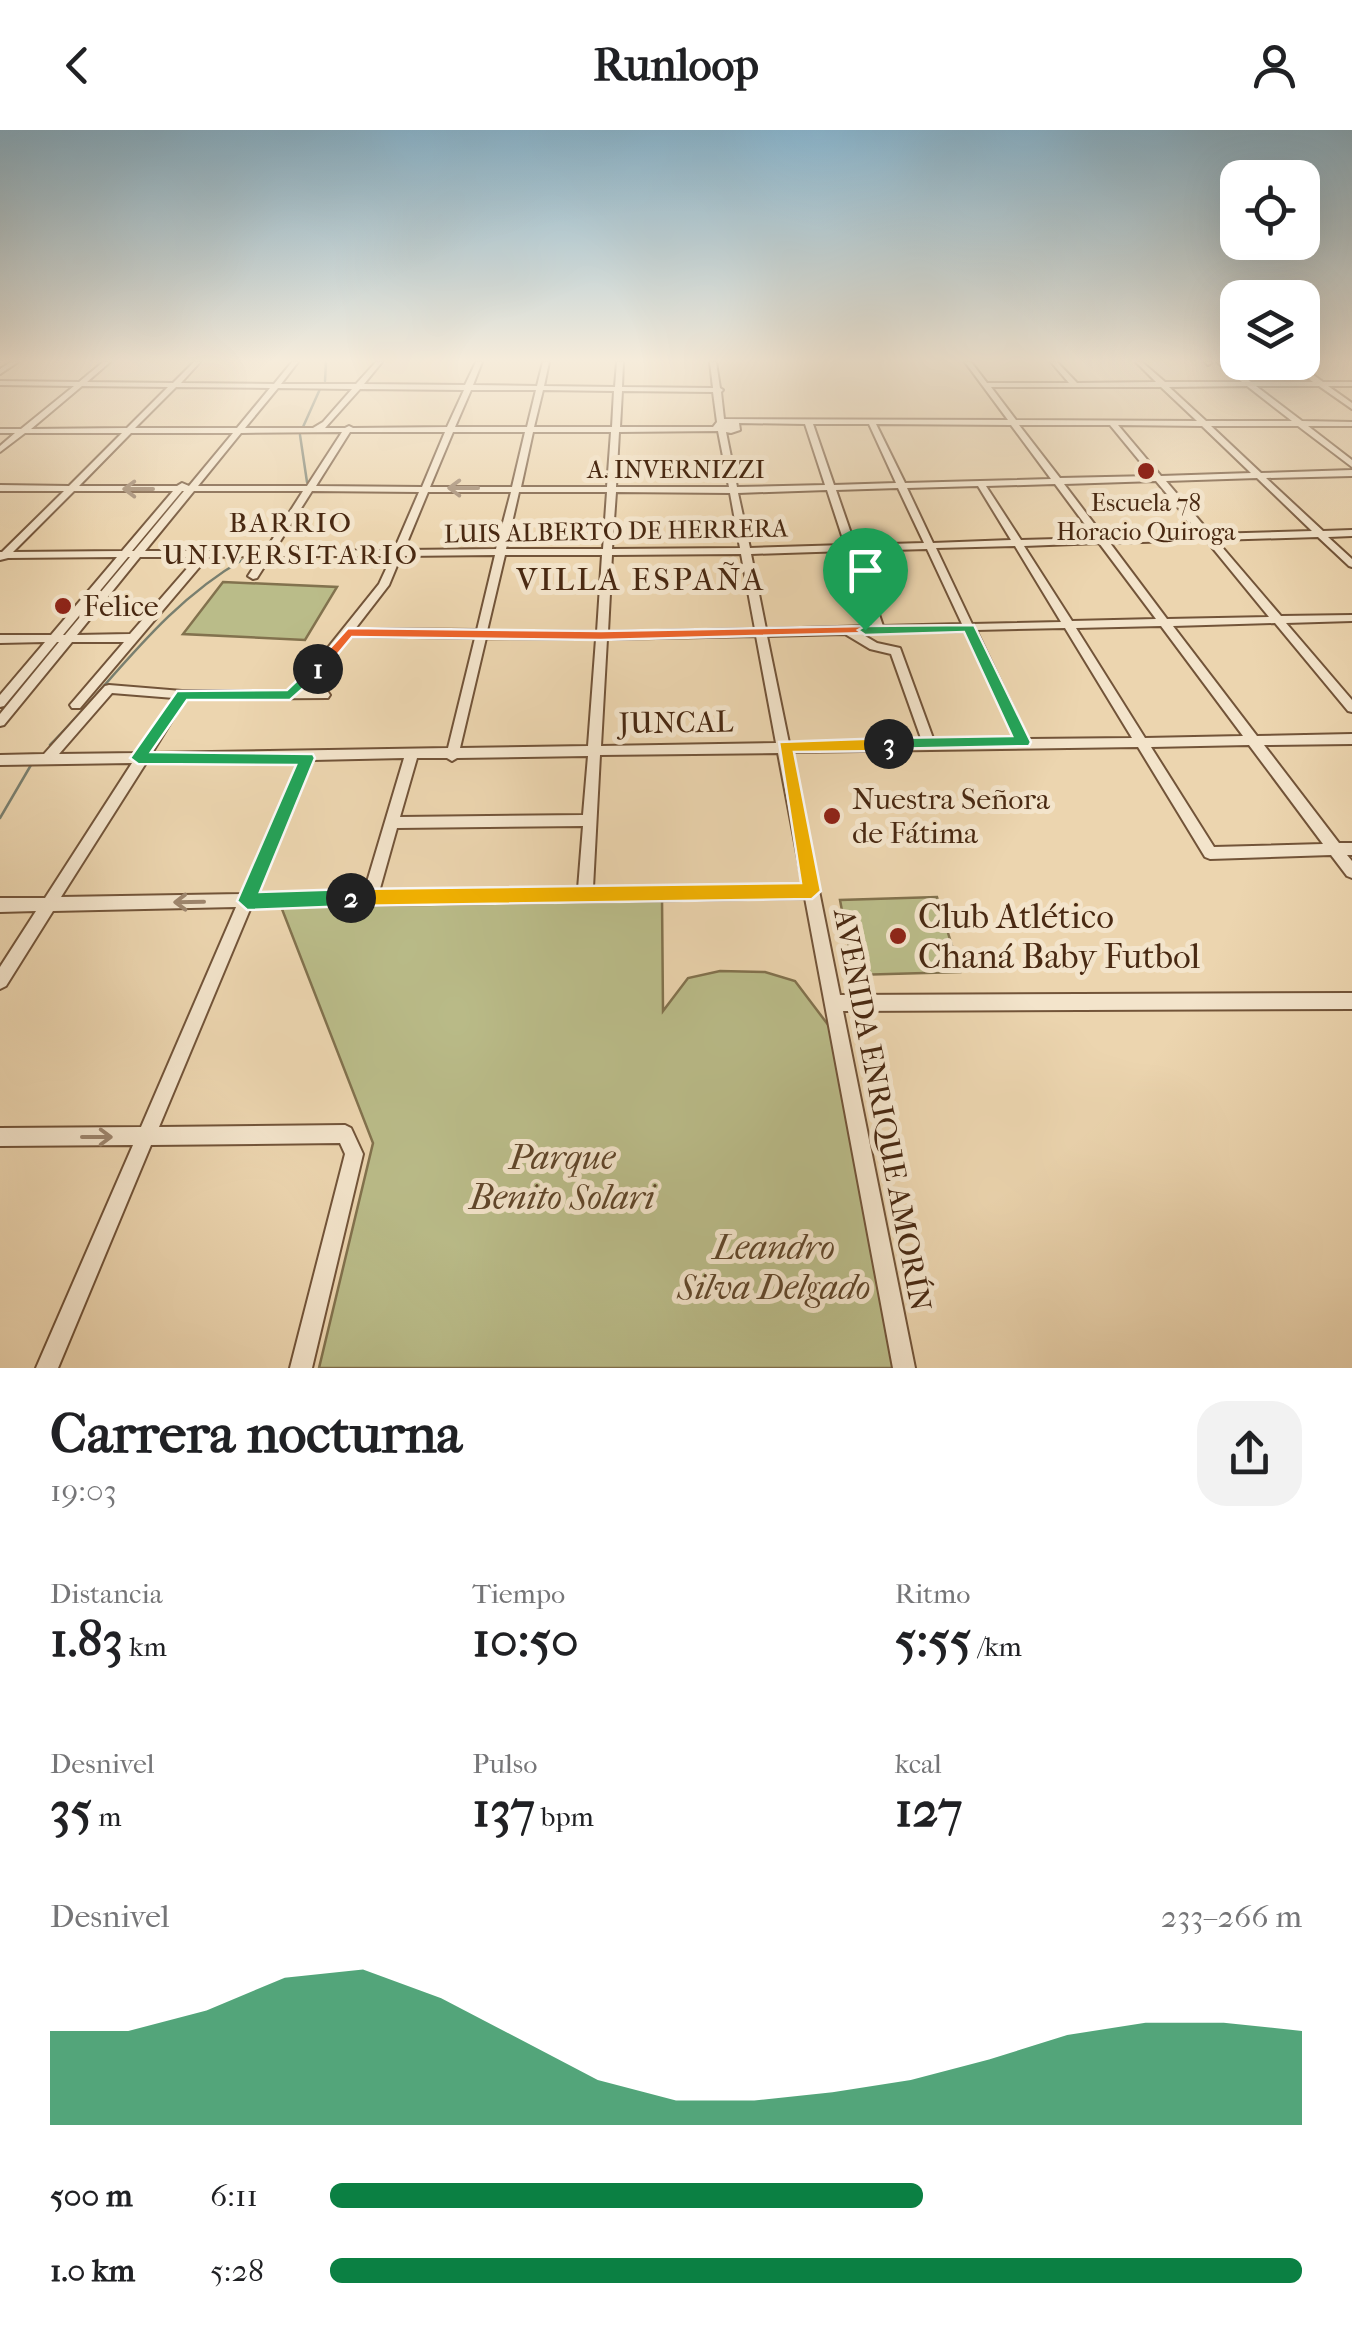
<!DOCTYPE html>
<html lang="es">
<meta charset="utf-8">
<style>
body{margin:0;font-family:"IM FELL French Canon",serif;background:#f2f2f2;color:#202124;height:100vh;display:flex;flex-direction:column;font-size:38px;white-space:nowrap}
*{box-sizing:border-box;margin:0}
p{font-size:32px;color:#757577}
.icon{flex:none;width:55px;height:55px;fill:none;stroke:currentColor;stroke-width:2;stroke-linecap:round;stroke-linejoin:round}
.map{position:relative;height:1238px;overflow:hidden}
.sheet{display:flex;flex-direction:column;background:#fff;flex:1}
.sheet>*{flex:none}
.buttons{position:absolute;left:1220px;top:30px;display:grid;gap:20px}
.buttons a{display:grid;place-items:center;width:100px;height:100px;border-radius:20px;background:#fff;box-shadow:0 10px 40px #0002;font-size:50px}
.pin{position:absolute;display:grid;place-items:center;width:85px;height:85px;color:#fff;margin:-102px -42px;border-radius:50% 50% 50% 0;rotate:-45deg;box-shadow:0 0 10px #0007}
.pin .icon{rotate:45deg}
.km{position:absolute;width:50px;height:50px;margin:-25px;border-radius:50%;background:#222;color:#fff;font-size:28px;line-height:50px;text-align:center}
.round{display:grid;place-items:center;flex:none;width:105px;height:105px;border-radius:30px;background:#f2f2f2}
.headline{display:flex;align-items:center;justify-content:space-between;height:170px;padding:0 50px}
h1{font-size:55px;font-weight:700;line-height:75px}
.figures{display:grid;grid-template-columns:repeat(3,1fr);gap:15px;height:170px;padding:10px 50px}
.figures div{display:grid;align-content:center}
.figures b{font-size:50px;font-weight:700}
.figures small{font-size:28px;font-weight:400}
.figures p{font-size:28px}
.chart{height:280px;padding:20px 50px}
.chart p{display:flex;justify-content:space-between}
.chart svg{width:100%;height:180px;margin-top:10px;fill:#0b8043;opacity:.7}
ul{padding:0 50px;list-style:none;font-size:32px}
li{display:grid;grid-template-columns:160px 120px 1fr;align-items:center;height:75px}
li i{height:25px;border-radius:12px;background:#0b8043}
header{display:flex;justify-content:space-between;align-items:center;height:130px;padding:0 50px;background:#fff;font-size:45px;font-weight:700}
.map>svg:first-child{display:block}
</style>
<header><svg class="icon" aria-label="back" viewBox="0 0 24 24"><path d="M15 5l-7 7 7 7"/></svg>Runloop<svg class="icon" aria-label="person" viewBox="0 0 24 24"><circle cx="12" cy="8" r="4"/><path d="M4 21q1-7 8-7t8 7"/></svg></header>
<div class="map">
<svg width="1352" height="1238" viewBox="0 0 1352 1238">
<rect width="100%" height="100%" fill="#ecd5af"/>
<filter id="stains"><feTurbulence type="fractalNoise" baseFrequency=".002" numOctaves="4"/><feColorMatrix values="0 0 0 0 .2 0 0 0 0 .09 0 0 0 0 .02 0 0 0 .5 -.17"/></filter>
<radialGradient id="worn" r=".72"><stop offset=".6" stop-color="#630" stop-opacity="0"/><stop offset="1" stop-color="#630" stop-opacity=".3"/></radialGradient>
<path fill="#babc89" stroke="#82724e" stroke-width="2.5" d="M223,452L337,457L305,510L183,504Z
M662,767L663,881L688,848L720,841L765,842L795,851L832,900L895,1238H319L373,1013L280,774Z
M937,767L960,842L854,845L840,770Z"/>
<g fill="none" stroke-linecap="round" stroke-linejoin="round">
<path stroke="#797f6f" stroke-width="2.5" d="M325,251L326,232
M303,297L320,259
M300,305L307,352
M50,615C114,550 163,475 244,429
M0,688L31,635"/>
<defs>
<path id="minor" d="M11,232H18L0,244V239Z
M103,232H110L87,252L173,253L194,232H200L181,253L274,254L292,232H298L281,254H356L376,232H382L364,254L465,255L476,232H482L473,255L537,256L543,232H549L544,256L615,257L617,232H623L622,257L713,258L710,232H716L720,258L723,260L721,262L724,289L1008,290L965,232H971L987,253H1069L1051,232H1057L1077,253L1156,252L1136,232H1142L1165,252H1242L1217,232H1224L1251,252H1313L1288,232H1296L1323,252H1352V256H1328L1352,273V279L1319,256H1256L1302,291L1352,292V296H1308L1352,330V337L1298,296H1211L1261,343L1352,340V346L1266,348L1323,401L1352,400V406L1328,407L1352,429V437L1349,436L1318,407L1216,410L1281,486L1352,485V491L1286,493L1352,570V582L1348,581L1275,493L1173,496L1257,606L1352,604V614L1264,615L1339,713H1352V725H1347L1352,731V748L1347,746L1331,725L1210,729L1205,727L1138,617L791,622L840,865L1352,863V879L843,881L915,1238H893L805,768L251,777L159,997L345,995L351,998L363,1024L312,1238H290L345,1024L340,1013L151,1015L58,1238H36L133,1015L0,1016V998L141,997L236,777L53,781L6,856L0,859V837L36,781L0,782V768H45L132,633L0,635V625L44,624L105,556L109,555L182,561H288L298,555L379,454L392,426H271L257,448L253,449L248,446L261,426L208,427L80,578H72L70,575L124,512H72L4,595L0,596V584L59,512H57L4,576L0,577V565L45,512L0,513V505H51L117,427L8,428L0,430V422H2L64,361H0V355L69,356L122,303H25L0,322V316L15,303H0V299H21L74,256L0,255V251L79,252ZM82,256L168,257L127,298L31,299ZM1247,256L1292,291H1206L1169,257ZM176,257L270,258L237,298H135ZM991,257H1161L1197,291L1016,290ZM278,258L352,259L323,292L313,298H245ZM360,259L464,260L447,297L353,298L349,296L345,298H325ZM471,260H536L527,297H455ZM543,260L614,261L612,297H534ZM622,261L713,262L717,292L713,297H620ZM739,293L805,294L825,355L737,357L726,302L731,303L740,300ZM813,294H869L896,353L834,355ZM876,294L1011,295L1051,349L905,353ZM1019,295H1110L1152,346L1060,348ZM1118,295L1202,296L1251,343L1161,346ZM718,301L729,357H616L619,302ZM342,302L307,356H198L241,303ZM350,302H445L422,357L316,356ZM453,302H525L512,357H430ZM533,302H611L607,357H521ZM131,303H233L189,356L182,353L177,356H79ZM1257,348L1312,401L1211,404L1166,351ZM1156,351L1201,405L1105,408L1064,354ZM1055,354L1095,408L1021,410L986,356ZM978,356L1011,410L933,413L907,358ZM898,358L924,413L855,415L836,360ZM827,360L845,415L750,418L738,363ZM74,361H173L122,421L13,422ZM182,361H184L134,421H132ZM194,361H303L265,421H145ZM312,361L419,362L394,420L274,421ZM428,362H511L496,419L404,420ZM519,362H607L603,419H506ZM616,362L730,363L740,418L612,419ZM1206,410L1269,487L1167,489L1110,413ZM1099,413L1156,489L1072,491L1024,416ZM1015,416L1061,492L972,494L936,418ZM927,419L962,494L883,496L857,421ZM847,421L872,496L766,499L751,424ZM741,424L755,499L608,502L612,425ZM495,425L477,500L355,499L389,455L401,426ZM505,425H602L597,502L487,501ZM128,427H130L65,505H63ZM140,427H197L130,504L77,505ZM1161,496L1243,606L1145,608L1076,498ZM1065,498L1132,608L1028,609L976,500ZM965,501L1016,610L934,611L900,518L877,513L860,503ZM845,504L870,519L891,524L922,611L789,613L767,506ZM350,506L475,508L448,618L152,623L185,569L328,568L330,565L328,562L306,561ZM756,506L776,613L601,616L607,509ZM486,508L596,509L588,616L460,618ZM112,563L174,568L138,623L59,624ZM1249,615L1323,714L1214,717L1151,617ZM778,623L803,755L593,758L600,625ZM588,626L583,685L400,687L417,628H447L452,631L457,628ZM404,628L364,762L256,764L313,630ZM300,630L242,764L61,767L146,633ZM583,696L578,759L379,762L397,698Z
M1205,232H1211V233L1208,235Z"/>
</defs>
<use href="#minor" stroke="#725439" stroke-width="4"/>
<use href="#minor" fill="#f3e4cb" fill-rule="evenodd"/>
</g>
<defs><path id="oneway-shaft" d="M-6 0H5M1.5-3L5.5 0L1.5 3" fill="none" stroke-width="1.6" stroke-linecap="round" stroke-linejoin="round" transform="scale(2.5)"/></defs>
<g stroke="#9e866e">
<use href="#oneway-shaft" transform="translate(463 358) rotate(180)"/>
<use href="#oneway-shaft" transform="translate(138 359) rotate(-180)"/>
<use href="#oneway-shaft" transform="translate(189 772) rotate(179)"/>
<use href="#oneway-shaft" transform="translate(97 1007)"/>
</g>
<linearGradient id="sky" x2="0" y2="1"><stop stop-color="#88b6d0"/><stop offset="0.57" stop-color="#f6ecdb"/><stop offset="1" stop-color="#f6ecdb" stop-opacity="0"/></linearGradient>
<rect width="1352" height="405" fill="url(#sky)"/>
<path fill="#f0652b" stroke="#fff" stroke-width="2.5" d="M865,496L870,503L601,510L352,507L323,542L311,539L348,498L601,501Z"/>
<path fill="#22a559" stroke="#fff" stroke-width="2.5" d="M313,535L325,539L290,570H187L151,622L313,624L315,628L260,762L351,759L361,768L351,776L247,780L237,771L296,635L138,634L130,628L177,561L287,560Z"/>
<path fill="#f5b400" stroke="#fff" stroke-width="2.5" d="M889,608L897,614L889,621L794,622L821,761L812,769L351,776L342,768L351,759L801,753L779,612Z"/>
<path fill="#22a559" stroke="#fff" stroke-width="2.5" d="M974,495L1031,612L1029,616L883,619V610L889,608L1012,606L964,502L865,505L858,500L865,496Z"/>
<g fill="#8f2418" stroke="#f3e4cb" stroke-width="4">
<circle cx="1146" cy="341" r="10"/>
<circle cx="63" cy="476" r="10"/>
<circle cx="832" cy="686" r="10"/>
<circle cx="898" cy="806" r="10"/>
</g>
<g text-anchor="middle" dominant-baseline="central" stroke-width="10" stroke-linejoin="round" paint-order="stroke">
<g font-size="25" fill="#492912" stroke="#f3e4cb">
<text x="676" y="339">A. INVERNIZZI</text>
<text transform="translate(616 401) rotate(-1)">LUIS ALBERTO DE HERRERA</text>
</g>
<g font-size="25" fill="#492912" stroke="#f3e4cb">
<text x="1146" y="372">Escuela 78<tspan x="1146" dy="29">Horacio Quiroga</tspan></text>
</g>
<g font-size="28" letter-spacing="2.5" fill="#492912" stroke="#f3e4cb">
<text x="291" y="392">BARRIO<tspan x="291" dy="32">UNIVERSITARIO</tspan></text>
</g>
<g font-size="30" fill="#492912" stroke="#f3e4cb" text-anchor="start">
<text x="83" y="476">Felice</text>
<text x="852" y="669">Nuestra Señora<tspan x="852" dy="34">de Fátima</tspan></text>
</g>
<g font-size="30" fill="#492912" stroke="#f3e4cb">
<text transform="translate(676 593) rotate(-1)">JUNCAL</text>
<text transform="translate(882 980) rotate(79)">AVENIDA ENRIQUE AMORÍN</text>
</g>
<g font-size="32" letter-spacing="2.5" fill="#492912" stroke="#f3e4cb">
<text x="641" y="449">VILLA ESPAÑA</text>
</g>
<g font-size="35" fill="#492912" stroke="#f3e4cb" text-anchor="start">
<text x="918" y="786">Club Atlético<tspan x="918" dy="40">Chaná Baby Futbol</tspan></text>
</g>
<g font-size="35" font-style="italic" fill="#60462a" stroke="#f3e4cb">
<text x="562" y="1027">Parque<tspan x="562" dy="40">Benito Solari</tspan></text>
<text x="774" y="1117">Leandro<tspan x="774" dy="40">Silva Delgado</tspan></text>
</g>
</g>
<rect width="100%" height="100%" filter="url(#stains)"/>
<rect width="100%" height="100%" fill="url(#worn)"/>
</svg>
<div class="buttons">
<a><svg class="icon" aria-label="locate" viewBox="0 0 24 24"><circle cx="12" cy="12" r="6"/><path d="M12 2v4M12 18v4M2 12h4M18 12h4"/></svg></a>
<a><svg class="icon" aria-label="layers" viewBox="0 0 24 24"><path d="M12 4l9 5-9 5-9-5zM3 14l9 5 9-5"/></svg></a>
</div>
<div class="pin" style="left:865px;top:500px;background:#1e9e55"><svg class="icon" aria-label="arrive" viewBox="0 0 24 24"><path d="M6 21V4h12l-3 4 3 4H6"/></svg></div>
<b class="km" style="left:318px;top:539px">1</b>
<b class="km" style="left:351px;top:768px">2</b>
<b class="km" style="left:889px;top:614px">3</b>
</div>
<section class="sheet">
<div class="headline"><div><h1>Carrera nocturna</h1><p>19:03</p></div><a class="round"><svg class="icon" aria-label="share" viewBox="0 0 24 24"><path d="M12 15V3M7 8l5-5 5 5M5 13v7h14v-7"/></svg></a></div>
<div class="figures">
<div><p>Distancia</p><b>1.83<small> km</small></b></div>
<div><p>Tiempo</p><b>10:50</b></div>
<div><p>Ritmo</p><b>5:55<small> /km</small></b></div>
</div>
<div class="figures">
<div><p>Desnivel</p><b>35<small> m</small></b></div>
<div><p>Pulso</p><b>137<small> bpm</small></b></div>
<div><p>kcal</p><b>127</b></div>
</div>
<div class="chart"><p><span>Desnivel</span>233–266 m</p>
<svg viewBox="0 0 160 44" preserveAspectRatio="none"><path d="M0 44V21L10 21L20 16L30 8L40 6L50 13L60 23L70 33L80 38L90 38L100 36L110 33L120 28L130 22L140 19L150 19L160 21V44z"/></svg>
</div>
<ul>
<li><b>500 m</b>6:11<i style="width:61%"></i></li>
<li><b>1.0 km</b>5:28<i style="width:100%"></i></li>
</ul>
</section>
